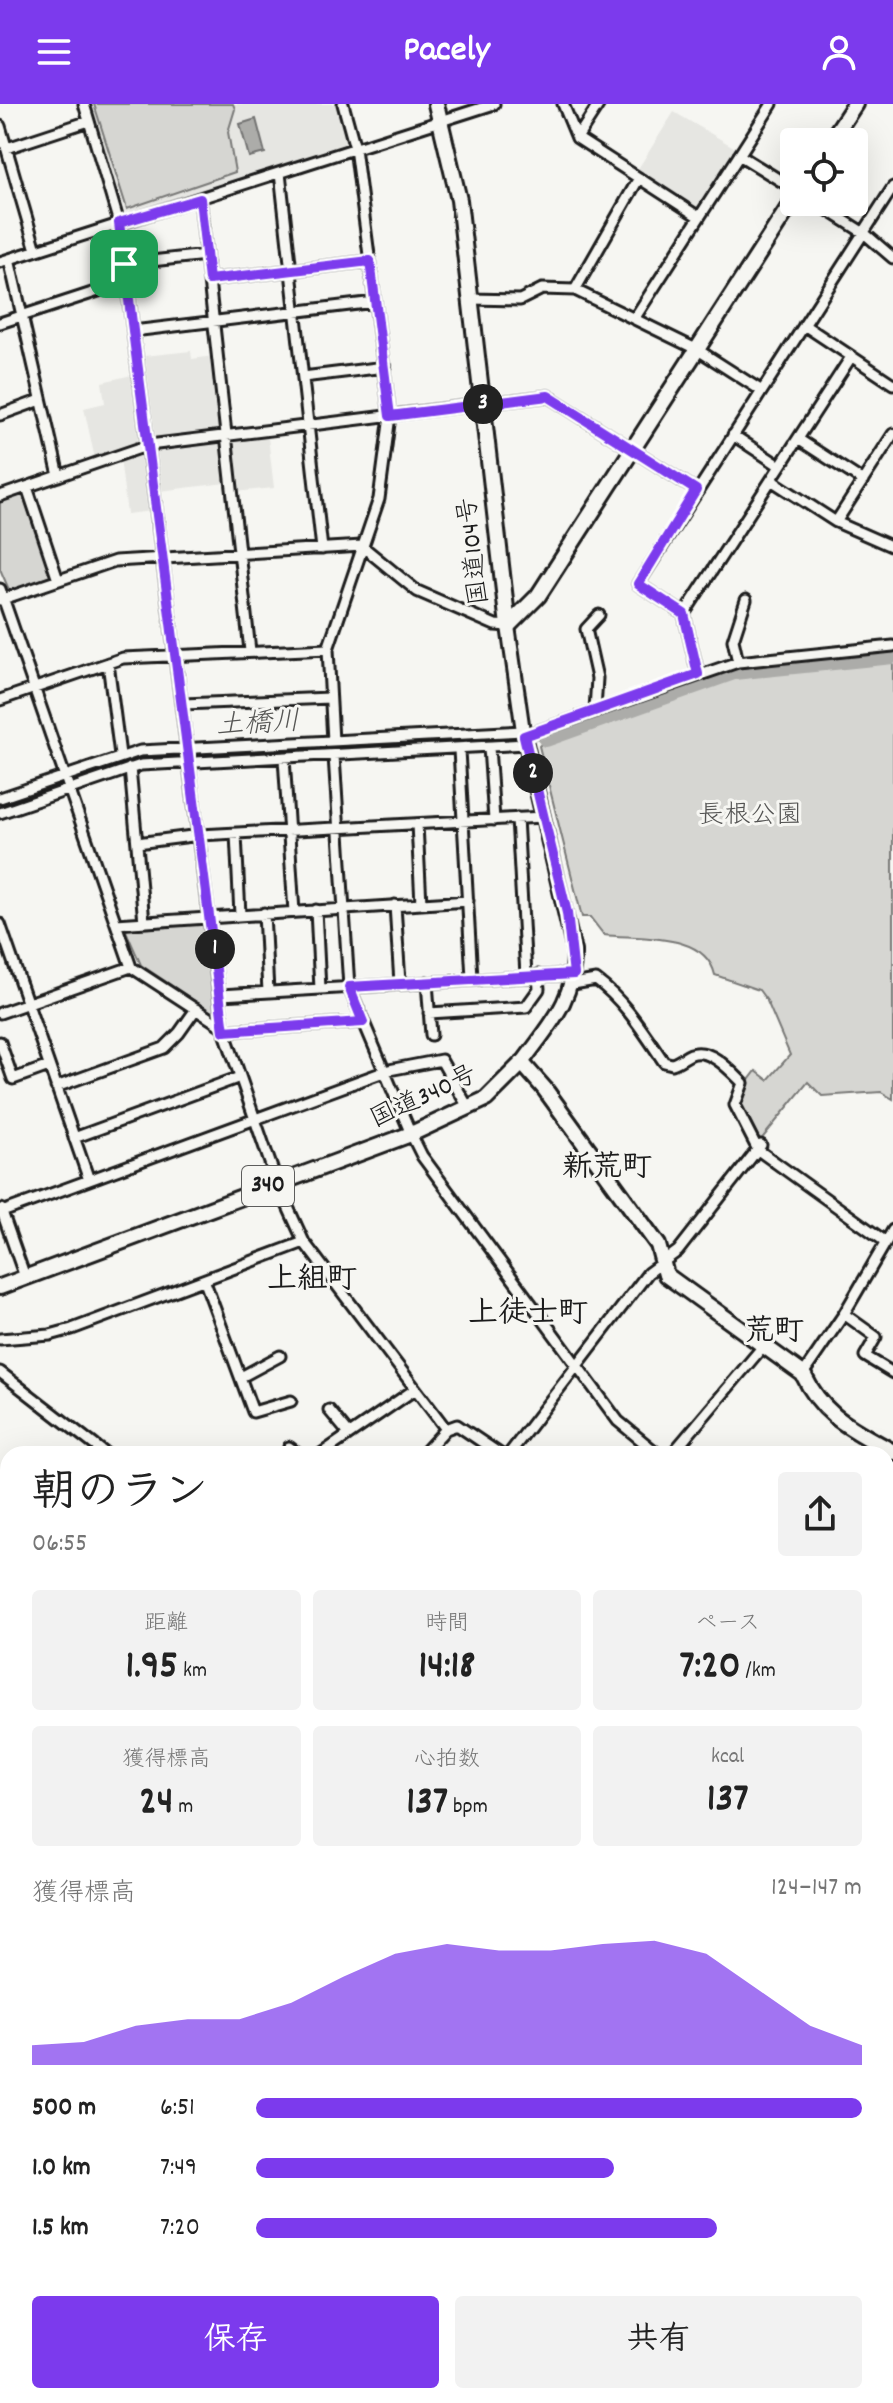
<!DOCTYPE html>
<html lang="ja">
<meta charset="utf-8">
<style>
body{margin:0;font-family:Dekko,"Klee One",sans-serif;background:#f2f2f2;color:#222;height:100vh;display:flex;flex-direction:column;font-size:30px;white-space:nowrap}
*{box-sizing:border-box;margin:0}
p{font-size:26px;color:#767676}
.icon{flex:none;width:44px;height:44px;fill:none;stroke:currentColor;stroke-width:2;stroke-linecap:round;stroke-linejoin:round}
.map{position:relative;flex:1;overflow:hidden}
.details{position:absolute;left:0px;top:1342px;width:894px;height:958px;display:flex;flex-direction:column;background:#fff;border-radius:24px 24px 0 0;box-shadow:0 8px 32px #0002}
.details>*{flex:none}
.fabs{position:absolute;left:780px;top:24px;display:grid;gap:16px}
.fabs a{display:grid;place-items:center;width:88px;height:88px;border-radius:8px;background:#fff;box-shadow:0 8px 32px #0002;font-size:40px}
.pin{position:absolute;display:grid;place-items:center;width:68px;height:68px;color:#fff;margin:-34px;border-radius:16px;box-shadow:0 4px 12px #0006}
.km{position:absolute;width:40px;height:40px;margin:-20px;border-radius:50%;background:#222;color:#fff;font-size:22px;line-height:40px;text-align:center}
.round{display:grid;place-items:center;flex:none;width:84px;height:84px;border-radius:8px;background:#f2f2f2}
.headline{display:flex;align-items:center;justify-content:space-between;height:136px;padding:0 32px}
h1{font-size:44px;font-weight:800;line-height:60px}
.stats{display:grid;grid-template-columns:repeat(3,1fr);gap:12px;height:136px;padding:8px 32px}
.stats div{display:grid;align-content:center;border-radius:8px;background:#f2f2f2;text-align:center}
.stats b{font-size:40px;font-weight:800}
.stats small{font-size:22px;font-weight:400}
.stats p{font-size:22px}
.chart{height:224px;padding:16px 32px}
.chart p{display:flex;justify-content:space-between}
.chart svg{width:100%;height:144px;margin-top:8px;fill:#7c3aed;opacity:.7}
.action{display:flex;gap:16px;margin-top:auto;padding:16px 32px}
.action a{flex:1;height:92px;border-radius:8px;background:#7c3aed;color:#fff;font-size:32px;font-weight:800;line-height:92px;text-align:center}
.action a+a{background:#f2f2f2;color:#222}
ul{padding:0 32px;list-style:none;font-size:26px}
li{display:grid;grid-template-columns:128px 96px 1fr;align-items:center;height:60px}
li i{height:20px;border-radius:10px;background:#7c3aed}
header{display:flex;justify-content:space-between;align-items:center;height:104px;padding:0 32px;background:#7c3aed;color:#fff;font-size:36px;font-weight:800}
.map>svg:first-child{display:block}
</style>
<header><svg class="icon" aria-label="menu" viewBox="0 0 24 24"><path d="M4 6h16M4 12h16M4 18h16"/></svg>Pacely<svg class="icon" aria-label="person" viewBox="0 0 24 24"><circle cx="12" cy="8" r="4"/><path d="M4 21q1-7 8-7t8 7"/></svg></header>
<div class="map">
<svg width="893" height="2299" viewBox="0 0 893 2299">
<rect width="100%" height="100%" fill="#f6f6f2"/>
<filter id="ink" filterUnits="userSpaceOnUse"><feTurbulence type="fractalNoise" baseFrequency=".0125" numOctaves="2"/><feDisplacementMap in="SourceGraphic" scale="16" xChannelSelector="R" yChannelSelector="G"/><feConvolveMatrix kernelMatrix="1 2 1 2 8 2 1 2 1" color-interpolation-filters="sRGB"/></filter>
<g filter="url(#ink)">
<path fill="#e6e6e2" d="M90,0H340L350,38L126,111Z
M674,8L737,45L697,106L636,68Z
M191,247L192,255L214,252L222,339L268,333L274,384L235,388L234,378L151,388L152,407L127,410L119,346L95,355L84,304L105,299L102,278L145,268L144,252Z
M0,1379L5,1382L8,1379V1503L0,1497Z"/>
<path fill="#d6d6d2" stroke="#797977" stroke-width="2" d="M94,0H233L235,5L228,28L235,68L127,105Z
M22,389L53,471L10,488L0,465V397Z
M893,548V995L881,988L822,992L808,978L760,1037L737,1001L746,980L756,967L768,976L790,951L767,897L759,886L715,871C705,828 640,835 604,831L590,813H582L539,642L549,632L748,561Z
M203,818L218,906L213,909L141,861L126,827L128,823Z
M893,1972V2138L886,2126V1977Z
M380,2292H465L458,2299H389Z"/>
<path fill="#acaca9" stroke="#727271" stroke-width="2" d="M256,15L265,49L249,53L240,20Z"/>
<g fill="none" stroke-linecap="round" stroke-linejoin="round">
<path stroke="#acaca9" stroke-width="16" d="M546,635L734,568L893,552
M0,702L149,653L479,637"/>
<defs>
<path id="minor" d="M84,0L119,119L223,923L277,1079L304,1138L446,1325L457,1321L500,1350
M563,0L577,34L699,113
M0,22L36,146
M577,34L599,0
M7,44L89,17
M739,51L794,85
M280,69L322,445
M639,74L575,186L698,246L762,287
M200,95L250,547
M815,98L864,129L893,154
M9,155L59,372
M0,158L494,0
M124,160L206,151
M209,176L370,157
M470,195L520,196L542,185L575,186
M634,215L772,0
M0,219L126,178
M804,221L893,280
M133,227L375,198
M303,273L385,263
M0,311L41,296
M733,331L780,362
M798,335L863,377
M771,376L836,418L893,443
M27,383L58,476
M0,392L149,341L548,292L696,386
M836,418L893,330
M0,485L131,863
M0,496L115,457L362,442L417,487L495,521L508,522
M684,510L638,480L893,83
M738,558L733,536L746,496
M108,559L120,651
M698,570L684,510L851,253
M0,596L123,554L328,545
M183,600L330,594
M595,606L597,574L586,525L599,511
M524,632L738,558L893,542
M333,637L328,545L379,395L390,312L355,44L343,0
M489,643L494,716
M459,646L472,874
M334,652L349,883L411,1030L422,1052L618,1317L658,1350
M284,654L294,808
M130,664L144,818
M0,694L140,647L523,627
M0,709L141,661L526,640
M517,714L526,871
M417,720L421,800
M236,730L240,811
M137,739L200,731L544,713
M395,801L400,879
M316,806L320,885
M264,809L268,888
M0,820L89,1076
M116,820L468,797
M427,878L431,931
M573,880L596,876C625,897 644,929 664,958L672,960C679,958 684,953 691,950C710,943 731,967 743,979L735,1001L758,1046L886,1138
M221,891L574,870
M0,909L131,863L223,923
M429,909L526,903L539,885L538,871
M224,927L363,918
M0,938L13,975L49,962
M56,983L164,944L179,929L196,905
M74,1034L240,973
M1,1105L25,1173
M2,1108L389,966L441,956L469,1005
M205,1178L253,1308L291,1297
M844,1210L876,1233L865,1252L893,1269
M0,1235L50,1231L72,1225L304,1138
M0,1268L106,1350
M803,1270L844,1210L893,1126
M241,1273L280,1252
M329,1306L349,1330
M289,1343L298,1350
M321,1350L414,1286
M423,1350L446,1325
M509,1350L648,1169L678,1147L761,1041
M672,1350L765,1240
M886,1493L893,1497
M0,1501L8,1506
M0,1597L8,1606
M886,1629L893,1617
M0,1669L3,1654
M886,1703L893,1720
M886,1799L893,1797
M0,1811L8,1814
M886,1818L893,1826
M0,1862L8,1847
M886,1902L893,1889
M0,1954L8,1957
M886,1971L893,1966
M0,2052L8,2057
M886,2132L893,2145
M886,2180L893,2175
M0,2211L8,2208
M0,2290L8,2287
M314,2292L329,2299
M871,2292L878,2299
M0,2296L1,2299
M800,2296L804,2299
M168,2299L193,2292
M288,2299L291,2292
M746,2299L748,2292"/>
<path id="major" d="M508,522L523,627L574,847C575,897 550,920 522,959"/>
<path id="highway" d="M436,0L459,96L508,522
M830,38L855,0
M508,522L538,492L794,95
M0,1183L411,1030L486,995L522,959L544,984L658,1141L666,1171L803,1270C823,1313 853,1325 893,1348"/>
</defs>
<use href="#minor" stroke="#1c1c1c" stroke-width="15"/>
<use href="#major" stroke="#1c1c1c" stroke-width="18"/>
<use href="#highway" stroke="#1c1c1c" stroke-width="20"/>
<use href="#minor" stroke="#f6f6f2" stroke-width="9"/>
<use href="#major" stroke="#f6f6f2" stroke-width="12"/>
<use href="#highway" stroke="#f6f6f2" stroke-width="14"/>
</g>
</g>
<g fill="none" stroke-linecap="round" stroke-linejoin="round" filter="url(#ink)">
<defs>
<path id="route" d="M200,95L209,176L370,157L390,312L548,292L696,386L638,480L684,510L698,570L524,632L567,809L574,870L349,883L363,918L224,927L119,119Z"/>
</defs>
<use href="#route" stroke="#fff" stroke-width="16"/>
<use href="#route" stroke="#7c3aed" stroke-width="10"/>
</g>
<g text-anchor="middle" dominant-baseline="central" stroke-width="6" stroke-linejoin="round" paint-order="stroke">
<rect fill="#f6f6f2" stroke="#5d5d5c" stroke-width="2" x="242" y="1062" width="52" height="40" rx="6"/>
<g font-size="24" font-weight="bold" fill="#1c1c1c">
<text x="268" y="1082">340</text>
</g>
<g font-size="26" fill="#1c1c1c" stroke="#f6f6f2">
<text transform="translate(475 447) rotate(-97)">国道104号</text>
<text transform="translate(424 994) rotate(-25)">国道340号</text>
</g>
<g font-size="26" fill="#545453" stroke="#f6f6f2">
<text x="750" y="712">長根公園</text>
</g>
<g font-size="28" font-style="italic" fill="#565654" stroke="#f6f6f2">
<text transform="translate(258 622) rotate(-3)">土橋川</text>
</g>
<g font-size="30" font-weight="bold" fill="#1c1c1c" stroke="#f6f6f2">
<text x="607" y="1065">新荒町</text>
<text x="312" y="1177">上組町</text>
<text x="528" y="1211">上徒士町</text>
<text x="774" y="1229">荒町</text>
</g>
</g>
</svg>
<div class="fabs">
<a><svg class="icon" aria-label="locate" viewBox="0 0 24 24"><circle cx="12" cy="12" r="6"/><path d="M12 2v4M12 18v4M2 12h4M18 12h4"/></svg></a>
</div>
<div class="pin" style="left:124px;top:160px;background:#1e9e55"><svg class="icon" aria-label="arrive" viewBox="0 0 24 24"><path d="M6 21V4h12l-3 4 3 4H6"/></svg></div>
<b class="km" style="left:215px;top:845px">1</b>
<b class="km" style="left:533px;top:669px">2</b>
<b class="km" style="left:483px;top:300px">3</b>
<section class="details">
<div class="headline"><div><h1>朝のラン</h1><p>06:55</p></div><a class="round"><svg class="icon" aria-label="share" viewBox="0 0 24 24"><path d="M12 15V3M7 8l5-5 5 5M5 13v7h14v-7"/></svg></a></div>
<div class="stats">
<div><p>距離</p><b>1.95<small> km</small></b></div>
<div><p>時間</p><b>14:18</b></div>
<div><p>ペース</p><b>7:20<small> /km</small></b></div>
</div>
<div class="stats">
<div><p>獲得標高</p><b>24<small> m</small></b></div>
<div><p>心拍数</p><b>137<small> bpm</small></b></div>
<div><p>kcal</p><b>137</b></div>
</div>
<div class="chart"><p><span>獲得標高</span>124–147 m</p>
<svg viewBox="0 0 160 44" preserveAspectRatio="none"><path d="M0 44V38L10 37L20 32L30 30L40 30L50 25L60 17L70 10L80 7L90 9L100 9L110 7L120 6L130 10L140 21L150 32L160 38V44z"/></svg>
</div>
<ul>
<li><b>500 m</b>6:51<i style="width:100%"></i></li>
<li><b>1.0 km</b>7:49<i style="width:59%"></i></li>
<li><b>1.5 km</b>7:20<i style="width:76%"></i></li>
</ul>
<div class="action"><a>保存</a><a>共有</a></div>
</section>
</div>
